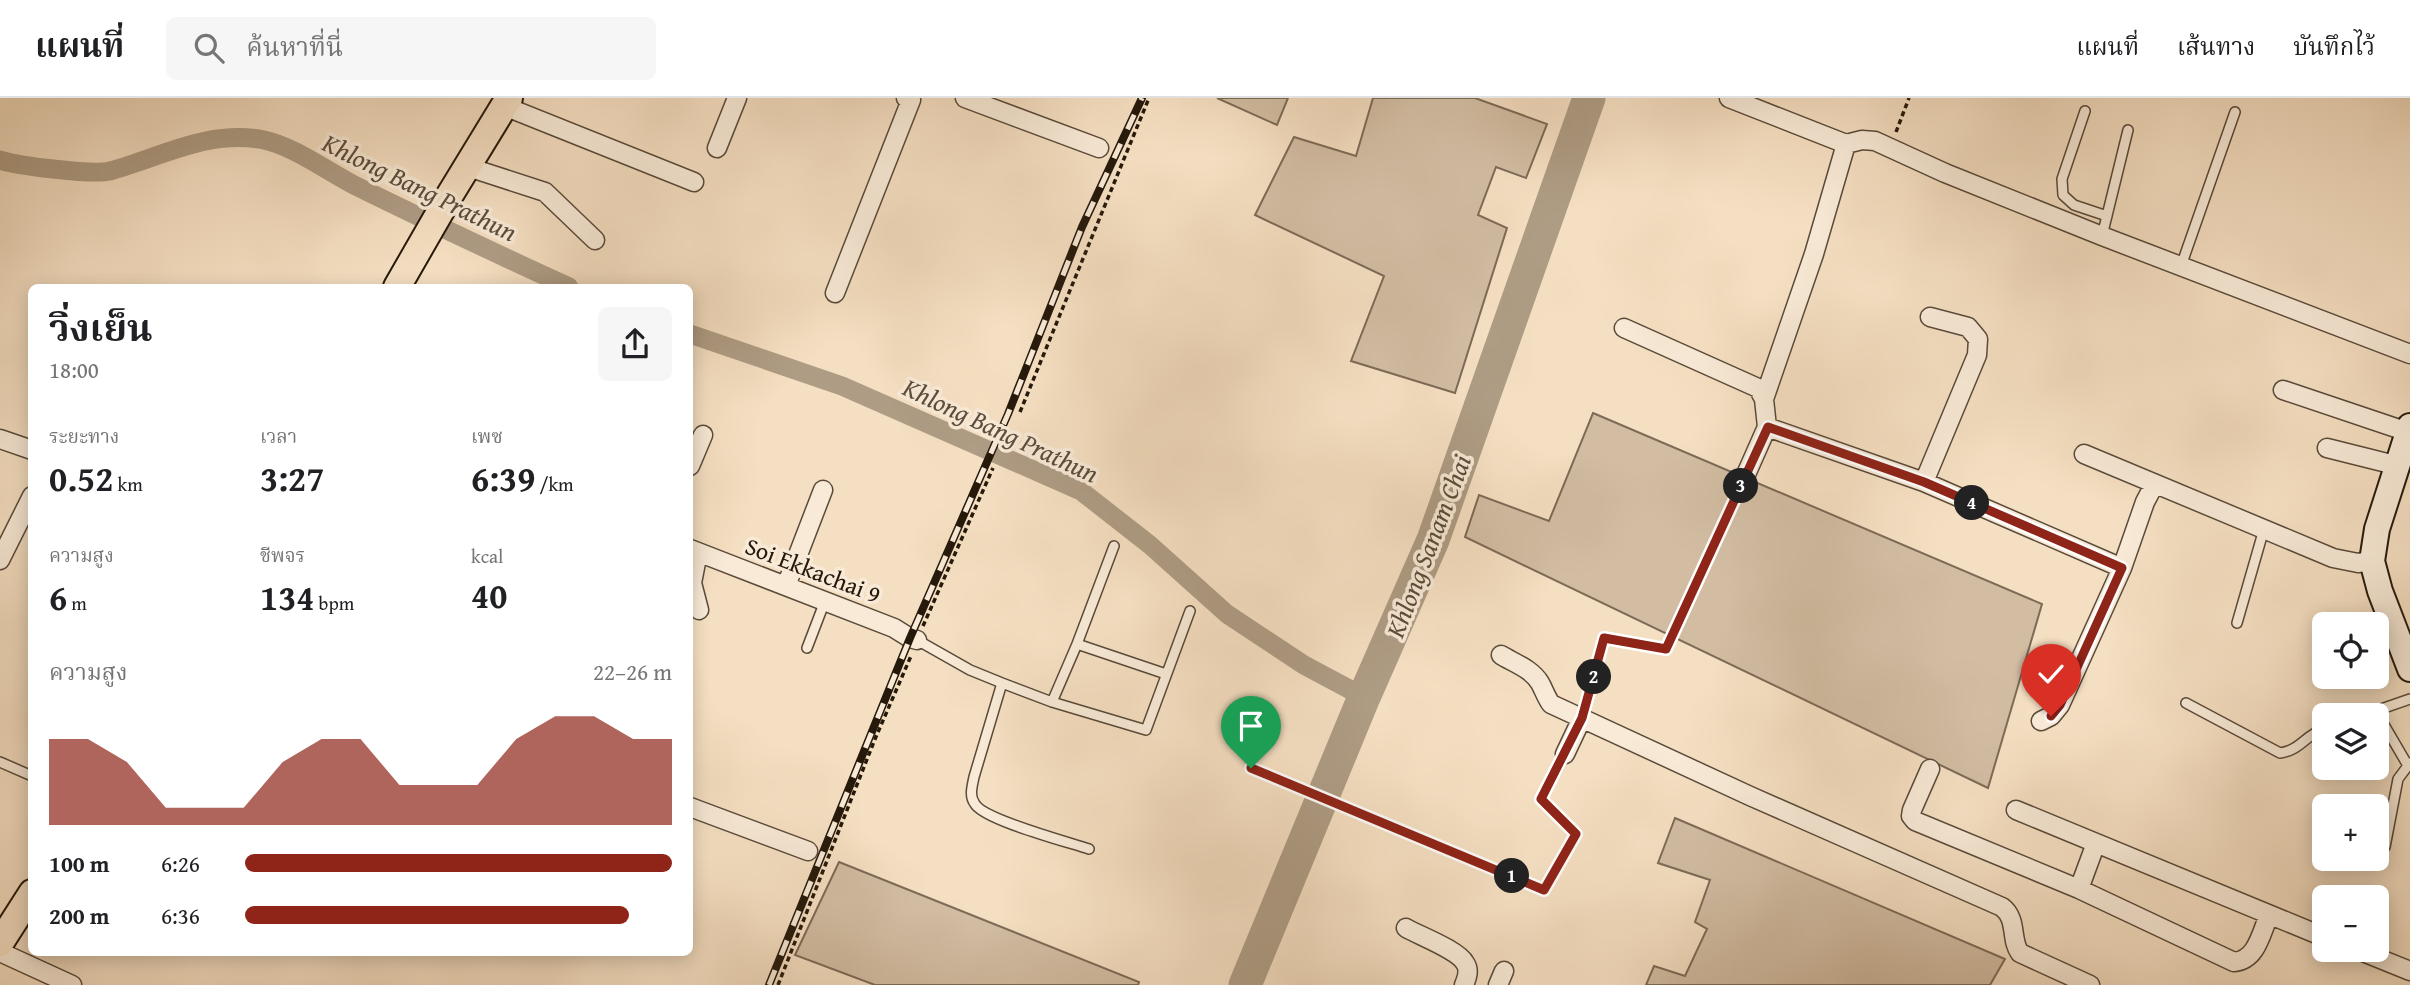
<!DOCTYPE html>
<html lang="th">
<meta charset="utf-8">
<style>
body{margin:0;font-family:"Gentium Book Plus","Noto Serif Thai",serif;background:#f6f6f6;color:#202124;height:100vh;display:flex;flex-direction:column;font-size:26px;white-space:nowrap}
*{box-sizing:border-box;margin:0}
p{font-size:23px;color:#757577}
.icon{flex:none;width:38px;height:38px;fill:none;stroke:currentColor;stroke-width:2;stroke-linecap:round;stroke-linejoin:round}
.map{position:relative;flex:1;overflow:hidden}
.side{position:absolute;left:28px;top:186px;width:665px;height:672px;display:flex;flex-direction:column;background:#fff;border-radius:10px;box-shadow:0 4px 18px #0003}
.side>*{flex:none}
.tools{position:absolute;left:2312px;top:514px;display:grid;gap:14px}
.tools a{display:grid;place-items:center;width:77px;height:77px;border-radius:10px;background:#fff;box-shadow:0 4px 18px #0003;font-size:35px}
.pin{position:absolute;display:grid;place-items:center;width:60px;height:60px;color:#fff;margin:-72px -30px;border-radius:50% 50% 50% 0;rotate:-45deg;box-shadow:0 0 7px #0007}
.pin .icon{rotate:45deg}
.km{position:absolute;width:35px;height:35px;margin:-18px;border-radius:50%;background:#222;color:#fff;font-size:19px;line-height:35px;text-align:center}
.round{display:grid;place-items:center;flex:none;width:74px;height:74px;border-radius:10px;background:#f6f6f6}
.summary{display:flex;align-items:center;justify-content:space-between;height:119px;padding:0 21px}
h1{font-size:38px;font-weight:700;line-height:52px}
.stats{display:grid;grid-template-columns:repeat(3,1fr);gap:10px;height:119px;padding:7px 21px}
.stats div{display:grid;align-content:center}
.stats b{font-size:35px;font-weight:700}
.stats small{font-size:19px;font-weight:400}
.stats p{font-size:19px}
.chart{height:196px;padding:14px 21px}
.chart p{display:flex;justify-content:space-between}
.chart svg{width:100%;height:126px;margin-top:7px;fill:#8f2418;opacity:.7}
ul{padding:0 21px;list-style:none;font-size:23px}
li{display:grid;grid-template-columns:112px 84px 1fr;align-items:center;height:52px}
li i{height:18px;border-radius:9px;background:#8f2418}
header{display:flex;align-items:center;gap:42px;box-sizing:border-box;height:98px;padding:0 35px;background:#fff;border-bottom:2px solid #e0e0e0}
header strong{font-size:33px}
nav{display:flex;gap:38px;margin-inline-start:auto;font-size:24px}
.search{width:490px;height:63px;background:#f6f6f6;display:flex;align-items:center;gap:18px;box-sizing:border-box;padding:0 24px;border-radius:10px;color:#757577;font-size:26px}
.map>svg:first-child{display:block}
</style>
<header>
<strong>แผนที่</strong>
<div class="search"><svg class="icon" aria-label="search" viewBox="0 0 24 24"><circle cx="10" cy="10" r="6"/><path d="M15 15l6 6"/></svg>ค้นหาที่นี่</div>
<nav><a>แผนที่</a><a>เส้นทาง</a><a>บันทึกไว้</a></nav>
</header>
<div class="map">
<svg width="2410" height="887" viewBox="0 0 2410 887">
<rect width="100%" height="100%" fill="#f5dfc2"/>
<filter id="stains"><feTurbulence type="fractalNoise" baseFrequency=".00286" numOctaves="4"/><feColorMatrix values="0 0 0 0 .2 0 0 0 0 .09 0 0 0 0 .02 0 0 0 .5 -.17"/></filter>
<radialGradient id="worn" r=".72"><stop offset=".6" stop-color="#630" stop-opacity="0"/><stop offset="1" stop-color="#630" stop-opacity=".3"/></radialGradient>
<path fill="#d2bda3" stroke="#7c6b57" stroke-width="2" d="M1217,0H1288L1277,27Z
M1373,0H1475L1547,26L1526,80L1496,69L1478,117L1507,130L1455,295L1351,263L1384,178L1255,117L1294,39L1356,58Z
M1593,315L2042,506L1988,690L1465,439L1479,397L1549,423Z
M1675,720L2005,861L1990,887H1646L1654,868L1685,878L1707,831L1695,824L1710,782L1658,765Z
M839,764L1139,884L1138,887H875L795,857Z"/>
<g fill="none" stroke-linecap="round" stroke-linejoin="round">
<path stroke="#ae9c84" stroke-width="19" d="M0,62C18,68 93,77 110,73C161,59 209,31 264,42C293,48 327,73 354,87C425,122 497,156 569,189
M690,236L842,288L1081,393L1150,447L1227,516L1304,567L1364,599"/>
<path stroke="#ae9c84" stroke-width="33" d="M1245,887L1364,599L1433,442L1589,0"/>
<defs>
<path id="lane" d="M2085,13L2062,81L2063,97L2074,107L2107,118
M2102,138L2128,32
M2181,168L2235,14
M2237,525L2264,431
M917,542L970,572L1002,585L1052,604L1146,632L1190,513
M1077,546L1114,448
M807,550L825,503
M1002,585L974,679C972,689 969,698 975,706C984,722 1068,744 1089,751
M1052,604L1077,546L1166,576
M2186,605L2280,655C2301,652 2305,637 2324,631
M2376,613L2407,666
M2361,618L2410,601
M1582,620L1604,540L1666,551L1740,390
M0,664L32,678
M1251,670L1544,792L1576,736L1541,701L1565,656
M2385,749L2398,681L2410,665"/>
<path id="street" d="M965,0L1099,50
M1729,0L1846,46L1862,42L1875,43L1945,75L2102,138L2410,256
M504,8L694,84
M717,50L737,0
M468,69L545,94L595,142
M835,195L911,2L906,0
M1624,230L1758,290L1764,301L1767,329L1924,384L2122,470
M2283,292L2408,334
M1764,301L1814,156L1846,46
M0,341L32,352
M2327,350L2399,368
M2084,356L2333,460L2358,465L2372,463
M690,368L703,337
M1924,384L1977,257L1978,241L1968,229L1930,219
M1740,390L1767,329
M690,451L894,530L910,540L917,542
M698,454L692,485L699,512
M0,462L32,398
M786,488L823,392
M1501,557C1514,565 1532,571 1540,585C1544,592 1546,599 1551,606L1750,698L2002,809C2018,821 2010,842 2020,855L2090,887
M2041,623L2051,618L2060,607L2122,470L2145,404L2154,387
M1565,656L1582,620
M1930,671L1912,712L1911,718L1915,723L2079,791L2234,864C2257,862 2261,835 2269,817
M690,709L808,753
M2016,712L2324,839
M2079,791L2096,745
M1406,830C1420,838 1458,852 1465,865C1470,872 1467,880 1464,887
M2358,852L2410,873
M0,854L72,887
M1498,887L1504,873"/>
<path id="secondary" d="M2410,328L2377,431L2372,463L2380,493L2410,571"/>
<path id="primary" d="M397,189L451,95L509,0
M0,845L32,795"/>
</defs>
<use href="#lane" stroke="#594a39" stroke-width="12"/>
<use href="#street" stroke="#594a39" stroke-width="21"/>
<use href="#secondary" stroke="#25190b" stroke-width="28"/>
<use href="#primary" stroke="#25190b" stroke-width="30"/>
<path stroke="#25190b" stroke-width="3.5" stroke-dasharray="5 3.5" stroke-linecap="butt" d="M1896,34L1909,0
M1020,314L1149,0
M923,528L993,370
M778,887L875,641L911,558"/>
<use href="#lane" stroke="#f8ead7" stroke-width="9"/>
<use href="#street" stroke="#f8ead7" stroke-width="18"/>
<use href="#secondary" stroke="#f8ead7" stroke-width="24"/>
<use href="#primary" stroke="#f5dfc2" stroke-width="26"/>
<defs>
<path id="rail" d="M769,887L910,540L1008,316L1082,129L1142,0"/>
</defs>
<use href="#rail" stroke="#25190b" stroke-width="8"/>
<use href="#rail" stroke="#f8ead7" stroke-width="5" stroke-dasharray="16" stroke-linecap="butt"/>
</g>
<g fill="none" stroke-linecap="round" stroke-linejoin="round">
<defs>
<path id="route" d="M1251,670L1544,792L1576,736L1541,701L1582,620L1604,540L1666,551L1768,329L1924,384L2122,470L2060,607L2051,618"/>
</defs>
<use href="#route" stroke="#fff" stroke-width="14"/>
<use href="#route" stroke="#8f2418" stroke-width="9"/>
</g>
<g text-anchor="middle" dominant-baseline="central" stroke-width="7" stroke-linejoin="round" paint-order="stroke">
<g font-size="24" fill="#25190b" stroke="#f8ead7">
<text transform="translate(813 472) rotate(21)">Soi Ekkachai 9</text>
</g>
<g font-size="26" font-style="italic" fill="#5c4d3b" stroke="#f8ead7">
<text transform="translate(420 89) rotate(26)">Khlong Bang Prathun</text>
<text transform="translate(1001 332) rotate(25)">Khlong Bang Prathun</text>
<text transform="translate(1428 448) rotate(-69)">Khlong Sanam Chai</text>
</g>
</g>
<rect width="100%" height="100%" filter="url(#stains)"/>
<rect width="100%" height="100%" fill="url(#worn)"/>
</svg>
<div class="tools">
<a><svg class="icon" aria-label="locate" viewBox="0 0 24 24"><circle cx="12" cy="12" r="6"/><path d="M12 2v4M12 18v4M2 12h4M18 12h4"/></svg></a>
<a><svg class="icon" aria-label="layers" viewBox="0 0 24 24"><path d="M12 4l9 5-9 5-9-5zM3 14l9 5 9-5"/></svg></a>
<a>+</a>
<a>−</a>
</div>
<div class="pin" style="left:1251px;top:670px;background:#1e9e55"><svg class="icon" aria-label="arrive" viewBox="0 0 24 24"><path d="M6 21V4h12l-3 4 3 4H6"/></svg></div>
<div class="pin" style="left:2051px;top:618px;background:#d93025"><svg class="icon" aria-label="check" viewBox="0 0 24 24"><path d="M5 12l5 5 9-10"/></svg></div>
<b class="km" style="left:1512px;top:778px">1</b>
<b class="km" style="left:1594px;top:579px">2</b>
<b class="km" style="left:1741px;top:388px">3</b>
<b class="km" style="left:1972px;top:405px">4</b>
<section class="side">
<div class="summary"><div><h1>วิ่งเย็น</h1><p>18:00</p></div><a class="round"><svg class="icon" aria-label="share" viewBox="0 0 24 24"><path d="M12 15V3M7 8l5-5 5 5M5 13v7h14v-7"/></svg></a></div>
<div class="stats">
<div><p>ระยะทาง</p><b>0.52<small> km</small></b></div>
<div><p>เวลา</p><b>3:27</b></div>
<div><p>เพซ</p><b>6:39<small> /km</small></b></div>
</div>
<div class="stats">
<div><p>ความสูง</p><b>6<small> m</small></b></div>
<div><p>ชีพจร</p><b>134<small> bpm</small></b></div>
<div><p>kcal</p><b>40</b></div>
</div>
<div class="chart"><p><span>ความสูง</span>22–26 m</p>
<svg viewBox="0 0 160 44" preserveAspectRatio="none"><path d="M0 44V14L10 14L20 22L30 38L40 38L50 38L60 22L70 14L80 14L90 30L100 30L110 30L120 14L130 6L140 6L150 14L160 14V44z"/></svg>
</div>
<ul>
<li><b>100 m</b>6:26<i style="width:100%"></i></li>
<li><b>200 m</b>6:36<i style="width:90%"></i></li>
</ul>
</section>
</div>
